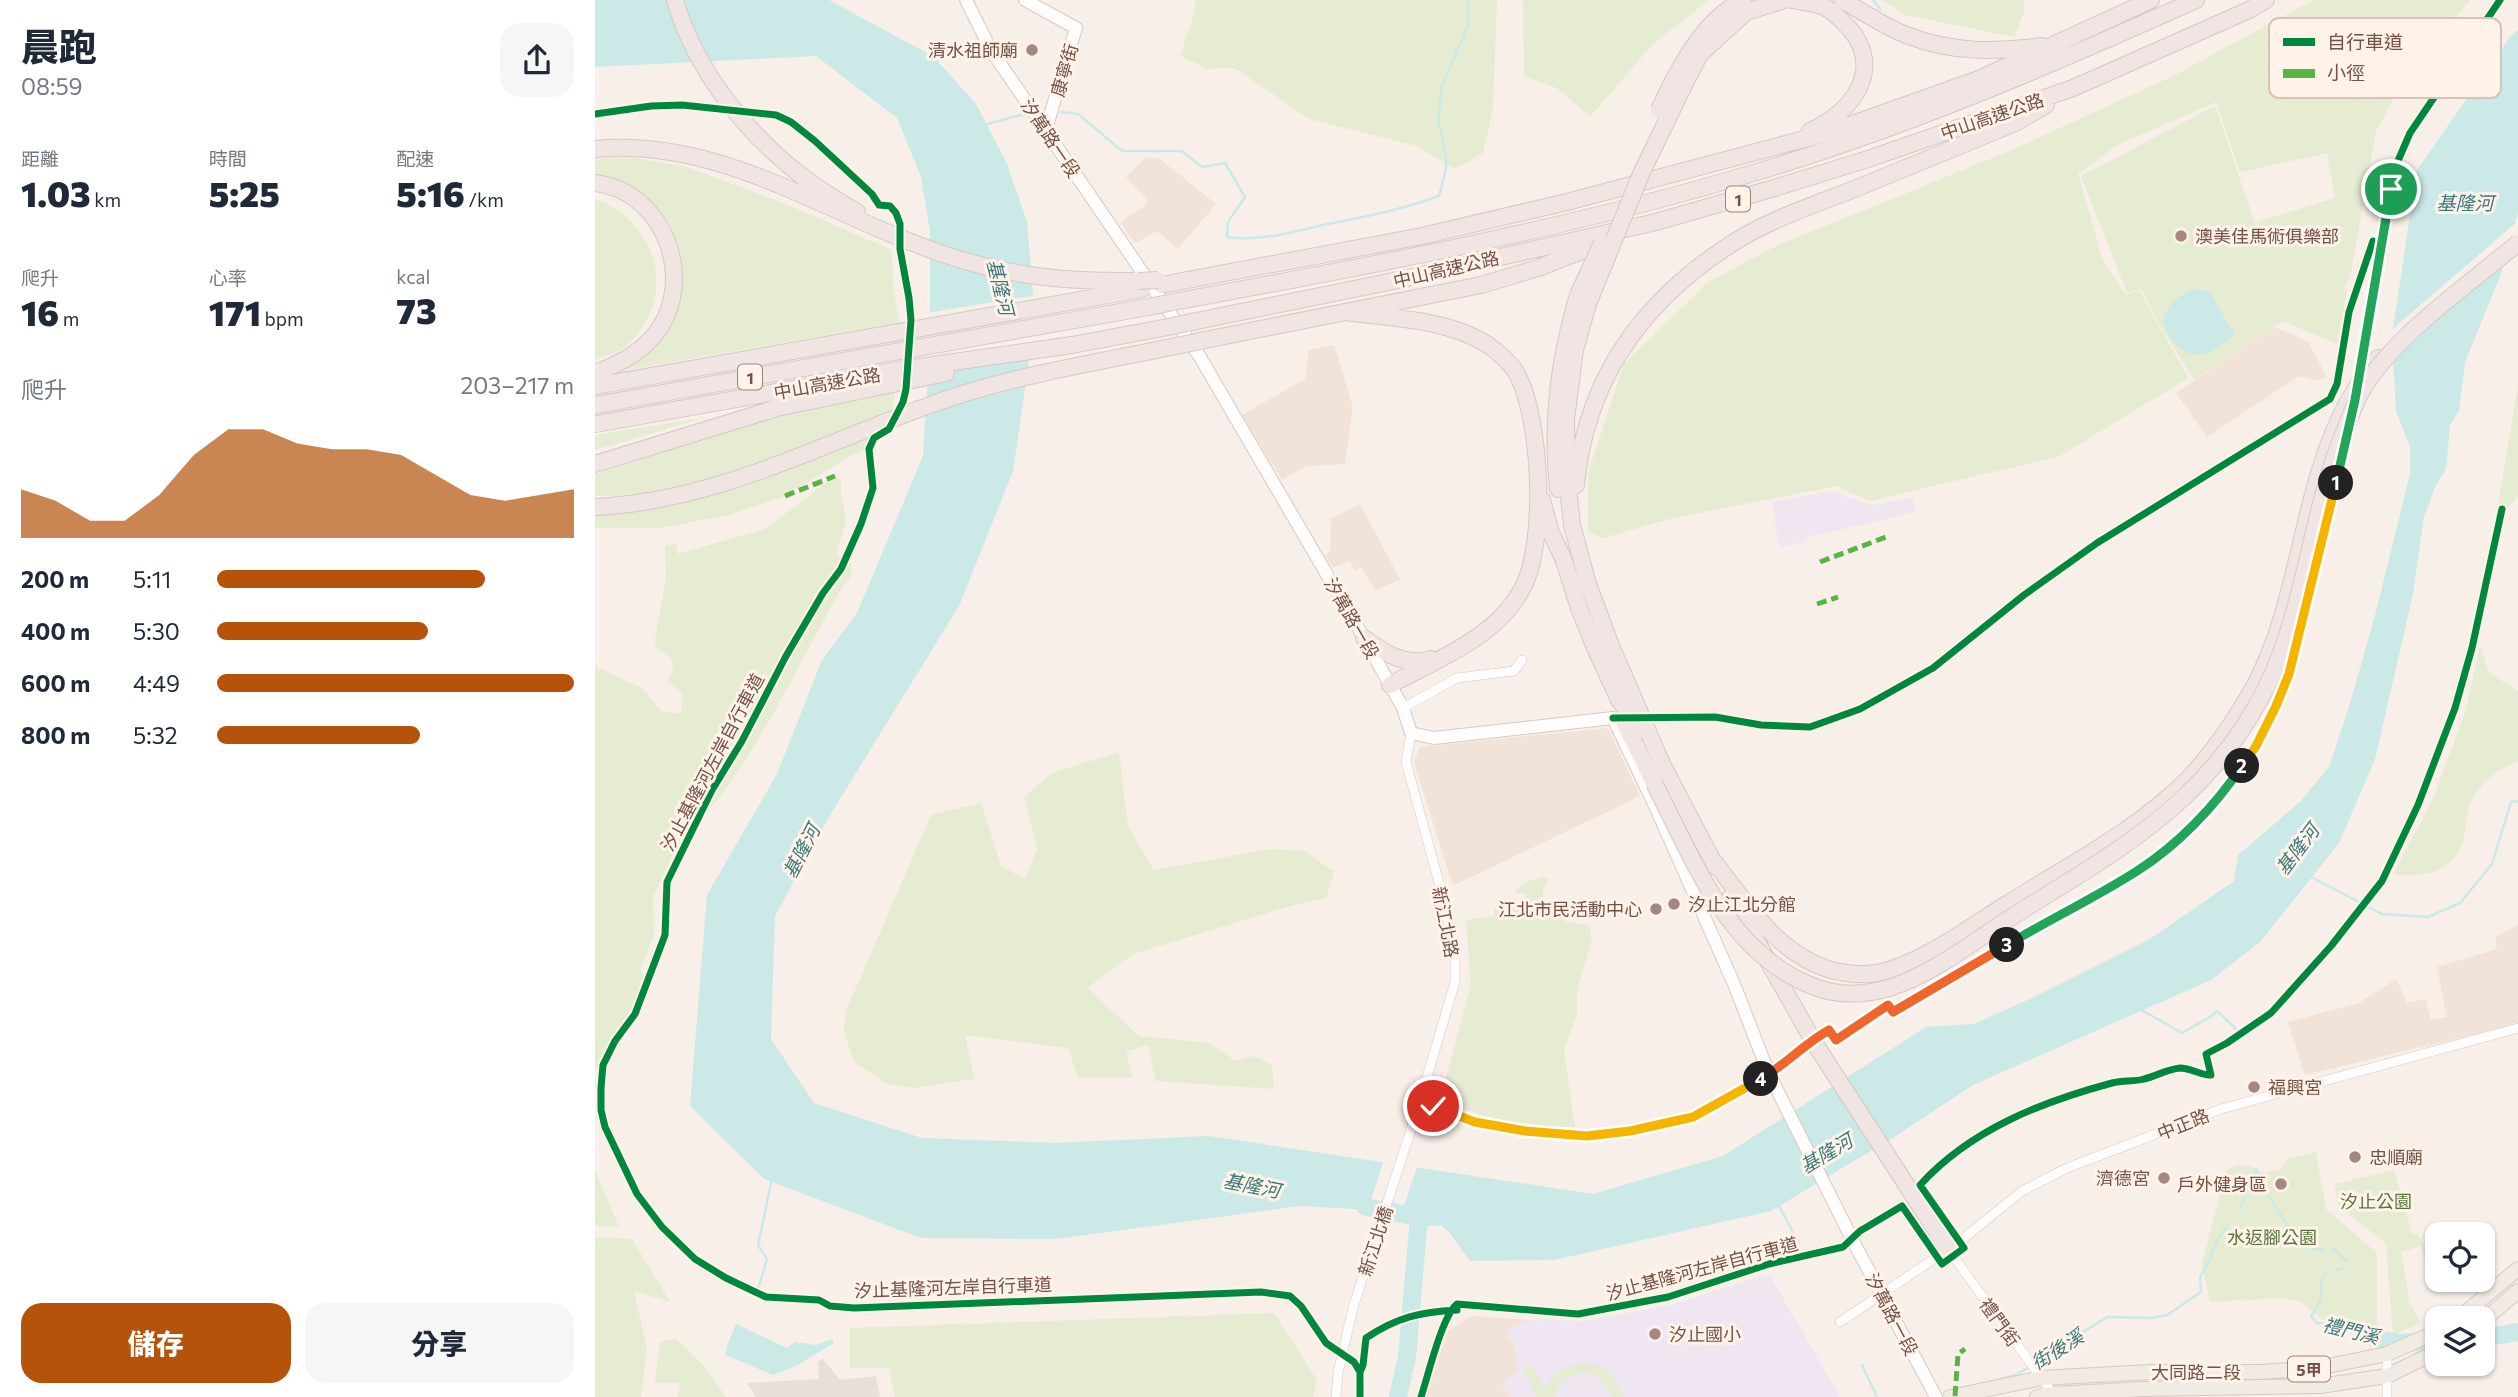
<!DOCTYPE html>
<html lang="zh-TW">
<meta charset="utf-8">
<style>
body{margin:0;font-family:Commissioner,"Noto Sans TC",sans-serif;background:#f6f6f7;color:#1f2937;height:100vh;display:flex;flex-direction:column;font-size:26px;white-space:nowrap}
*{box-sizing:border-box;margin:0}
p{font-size:23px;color:#747a83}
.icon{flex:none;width:38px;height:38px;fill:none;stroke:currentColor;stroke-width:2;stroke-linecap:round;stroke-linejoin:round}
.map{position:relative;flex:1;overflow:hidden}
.side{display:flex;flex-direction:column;background:#fff;width:595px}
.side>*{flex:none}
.controls{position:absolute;left:1830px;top:1222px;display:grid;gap:14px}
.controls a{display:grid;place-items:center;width:70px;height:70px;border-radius:14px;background:#fff;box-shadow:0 2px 5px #0004;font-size:35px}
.pin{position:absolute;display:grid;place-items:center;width:60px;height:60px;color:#fff;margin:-30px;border:4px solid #fff;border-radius:50%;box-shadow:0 2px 7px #0007}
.km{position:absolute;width:35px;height:35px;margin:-18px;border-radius:50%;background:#222;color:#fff;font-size:19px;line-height:35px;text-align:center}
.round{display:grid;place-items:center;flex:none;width:74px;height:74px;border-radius:21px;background:#f6f6f7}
.summary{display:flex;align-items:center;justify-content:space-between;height:119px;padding:0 21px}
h1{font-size:38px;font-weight:800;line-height:52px}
.figures{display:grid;grid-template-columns:repeat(3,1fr);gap:10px;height:119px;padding:7px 21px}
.figures div{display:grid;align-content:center}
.figures b{font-size:35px;font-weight:800}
.figures small{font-size:19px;font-weight:400}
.figures p{font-size:19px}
.chart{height:196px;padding:14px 21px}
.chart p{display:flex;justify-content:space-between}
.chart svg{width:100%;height:126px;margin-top:7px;fill:#b45309;opacity:.7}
.primary-button{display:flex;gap:14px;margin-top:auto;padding:14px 21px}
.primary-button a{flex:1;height:80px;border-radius:21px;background:#b45309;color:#fff;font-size:28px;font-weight:800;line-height:80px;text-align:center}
.primary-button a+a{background:#f6f6f7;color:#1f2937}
ul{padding:0 21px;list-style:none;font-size:23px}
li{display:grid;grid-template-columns:112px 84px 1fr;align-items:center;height:52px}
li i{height:18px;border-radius:9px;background:#b45309}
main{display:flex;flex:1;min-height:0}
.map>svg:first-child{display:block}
</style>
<main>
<section class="side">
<div class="summary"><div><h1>晨跑</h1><p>08:59</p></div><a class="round"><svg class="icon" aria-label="share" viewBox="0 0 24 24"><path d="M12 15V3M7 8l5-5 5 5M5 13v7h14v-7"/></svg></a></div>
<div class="figures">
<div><p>距離</p><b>1.03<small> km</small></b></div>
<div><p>時間</p><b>5:25</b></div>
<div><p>配速</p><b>5:16<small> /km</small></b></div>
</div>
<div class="figures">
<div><p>爬升</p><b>16<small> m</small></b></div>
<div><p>心率</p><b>171<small> bpm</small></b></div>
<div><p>kcal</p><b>73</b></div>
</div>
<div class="chart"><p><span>爬升</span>203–217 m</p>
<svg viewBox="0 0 160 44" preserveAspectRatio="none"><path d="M0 44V27L10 31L20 38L30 38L40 29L50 15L60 6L70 6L80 11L90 13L100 13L110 15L120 22L130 29L140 31L150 29L160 27V44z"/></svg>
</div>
<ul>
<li><b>200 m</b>5:11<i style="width:75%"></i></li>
<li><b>400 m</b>5:30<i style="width:59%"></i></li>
<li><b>600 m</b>4:49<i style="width:100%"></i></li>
<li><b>800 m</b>5:32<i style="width:57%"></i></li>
</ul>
<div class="primary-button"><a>儲存</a><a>分享</a></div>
</section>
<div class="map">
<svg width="1923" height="1397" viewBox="0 0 1923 1397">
<rect width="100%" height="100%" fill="#f7efe8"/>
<path fill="#f2e3d8" d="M551,157L565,159L621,204L583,249L562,231L540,243L525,222L551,205L552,199L531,177Z
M1680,327L1713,342L1732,377L1723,381L1704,376L1612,437L1581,393Z
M739,345L758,407L750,464L712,466L687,480L647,415L710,379L714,350Z
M765,504L805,579L780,591L767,567L760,570L754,561L738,568L730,555L735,552L736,519Z
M1013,728L1045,796L858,886L819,762L825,747Z
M1923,924V1024L1710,1075L1693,1022L1764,1003L1801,979L1812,1003L1830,999L1836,1020L1852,1017L1842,967L1902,949L1900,938Z
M876,1316L939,1320L912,1329L919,1341L923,1370L907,1385L918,1397H829L853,1331Z"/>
<path fill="#e9dfd9" d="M228,1359L245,1380L281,1376L285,1397H161L152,1383L224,1379L223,1362Z"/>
<path fill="#f0e6f1" d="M1237,491L1275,505L1318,498L1321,512L1214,537L1207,543L1184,547L1177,502Z
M1174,1274L1245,1397H918L907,1385L923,1370L919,1341L912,1338V1329L939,1320L990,1321L1080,1304Z"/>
<path fill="#e5ecd2" d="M601,0H902L898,108L888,153L860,169L822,146L714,119L640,68L613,69L585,56L598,17Z
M928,0H1114L1057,45L995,117L962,88L929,76Z
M1287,0H1429V12L1419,37L1310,15Z
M1719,0H1875L1801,95L1781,131L1755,278L1749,286L1752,291L1742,344L1688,321L1599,380L1564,324L1547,289L1532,293L1486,176L1620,106L1667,244L1719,227L1722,231L1720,225L1674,240L1661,222L1740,198L1732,153L1645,172L1621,102L1522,145L1483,174L1508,261L1531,295L1545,290C1559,321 1578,348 1593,378L1465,456L1275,501L1241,486L1078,518L1008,538L993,532V473L1029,364L1113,282L1179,247L1417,150L1578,76Z
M0,157L41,158L92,167L191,204L297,250L298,287L304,323L25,371C46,359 65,347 76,324C89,299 89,243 72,220C55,197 29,180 0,177Z
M0,199C65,222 84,301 30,347C22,353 9,356 0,360Z
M1923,386V496L1900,524Z
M300,393L297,409C201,448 106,496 0,496V474L92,443L199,412Z
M112,417L0,450V435Z
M263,434L279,438L274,449L259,454L190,496L132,515L66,528H0V507L32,506Z
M240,476L246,480V493L251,521L241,554L255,561C259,573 256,578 247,587C202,667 160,761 98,829L91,797L86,837L58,897L59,935L45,970L49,976L37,1013L6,1066L0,1069V666L47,688L66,711L86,714L88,694L72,680C87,660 72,657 59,645L71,579L70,546L81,543L83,554L170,529Z
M1885,645L1894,673L1923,691V761C1903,768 1880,787 1874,808C1870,820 1871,834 1867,845C1856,874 1824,878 1798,874L1838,799L1871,710Z
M524,752L533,826L559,870L676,849L710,851L739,872L731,898L698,905L538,954L492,988L544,1036L614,1043L641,1061L659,1056L677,1065L679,1089L561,1081L553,1045L531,1051L537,1078L483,1077L473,1048L370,1035L379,1079L319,1088L292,1084L259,1062L249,1031L251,1011L336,815L386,803L406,866L430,879L442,849L429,797L457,773Z
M948,876L954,880L948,889V903H958V913H969L970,922L994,925L997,940L982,990V1013L969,1051L980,1127C922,1127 899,1124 846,1097L876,984L871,920L899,916V907L930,904V893L922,894L920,890L932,882Z
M1721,1152L1731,1209L1782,1253V1334L1754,1322L1730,1321L1705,1301L1685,1298L1615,1302L1607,1264L1631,1171C1645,1161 1654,1165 1669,1173L1685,1169L1692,1159Z
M0,1170L24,1227L0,1226Z
M1799,1170L1817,1233L1822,1234L1828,1243L1843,1239V1271L1833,1272L1826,1246L1806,1252L1814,1297L1813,1299L1826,1323L1798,1335L1791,1244L1743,1205L1740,1184Z
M0,1237L37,1239L75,1302L39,1291L52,1349L46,1397H0Z
M679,1313L722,1380L718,1397H300L294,1368H255V1328Z
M81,1339L111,1368L131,1397H82L86,1383H60L65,1342Z
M1000,1363L1016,1373L1029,1397H1016C1014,1392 1011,1386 1008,1382C992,1364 964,1377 959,1397H941L928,1368L938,1365L949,1387C962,1369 977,1362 1000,1363Z"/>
<path fill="#cae9e7" d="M0,0H234L339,57L381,104L412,164L432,222L440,319L418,471L364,606L235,815L180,916L176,1039L219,1103L327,1138L460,1143L614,1136L998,1194L1128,1156L1331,1027L1379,1024L1435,999L1555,939L1639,881L1643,855L1706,801L1734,767L1754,707L1781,612L1815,474V447L1801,411L1797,335L1822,170L1915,37L1923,30V212L1906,274L1870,362L1864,411L1855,425L1851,469L1840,487L1829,517L1818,594L1780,759L1744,843L1665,942L1616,980L1378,1085L1299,1137L1176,1211L959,1260L875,1261L854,1232L833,1213L705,1206L461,1239L326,1238L169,1179L95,1106L112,895L182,774L227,660L262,613L328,456L335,338V231L326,177L302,118L221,56L0,67Z
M1604,289L1614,292L1639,333C1635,340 1629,343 1622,348C1597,365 1577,347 1568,322C1573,302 1584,294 1604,289Z
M141,1324L192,1348L200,1342L221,1345L237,1339L239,1343L203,1365L178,1375L131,1355L132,1346Z"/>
<path fill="#f7efe8" d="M1923,221L1915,256L1827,329L1795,362L1794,334L1802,325Z
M442,295L444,319L439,356L329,374L332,313Z
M789,1159L823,1164L806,1215L772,1213Z"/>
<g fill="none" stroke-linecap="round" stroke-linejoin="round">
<path stroke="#cae9e7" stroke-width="2.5" d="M1278,0L1285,9
M466,112L483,114L527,151H587L607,167L630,163L650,197L633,222L632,237C664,242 697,232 728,225C768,217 806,210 844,196L851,169V156L843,119L847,87L873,25V0
M389,125L429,114
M1716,877L1787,914L1833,917L1865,903L1897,864L1916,802L1923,801
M1545,1009L1587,1033L1615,1017L1622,1011L1641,1029
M1661,1169L1668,1187
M1674,1196C1687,1214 1702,1252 1728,1249
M1184,1206L1204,1243
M1645,1209L1661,1169
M1738,1248L1752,1261
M1740,1271L1747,1268
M1730,1275L1726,1281V1299L1716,1316L1722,1323L1753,1325L1779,1338
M163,1289L172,1259L163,1245L177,1179
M1439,1363L1512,1317L1556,1318L1572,1315L1606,1292L1605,1276C1619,1260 1616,1243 1632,1227
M1267,1365L1282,1397
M1394,1382L1421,1375L1434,1367"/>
<path stroke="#cae9e7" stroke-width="18" d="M771,1207L824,1217L861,1216
M1779,1338L1803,1343L1843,1341
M1888,1338L1923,1332
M803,1397L812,1357L824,1217"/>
<defs>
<path id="street" d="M808,708L862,678L919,671L927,660
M1353,1249L1458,1394
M1245,1322L1364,1242L1427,1191L1472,1168L1626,1109L1923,1028
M1792,1354V1397
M741,1397L743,1373L758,1308L822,1111L860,982V956L849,901L811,762L816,733"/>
<path id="secondary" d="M371,0L396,50L605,357L769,638L808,708L816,733L839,738L1018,718L1061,808L1139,984L1174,1074L1257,1239L1341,1397
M430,0L481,28L451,129"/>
<path id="primary" d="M1864,1318L1923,1269
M1888,1321L1923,1291
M1355,1397L1447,1378L1555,1372H1666L1723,1368L1792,1354L1843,1331
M1442,1397L1458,1394L1549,1389L1725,1386L1792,1376L1843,1351"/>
<path id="highway" d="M80,0C101,72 152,135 212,180C228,192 245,202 262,212
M1197,0C1208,2 1219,3 1229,7C1240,12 1246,20 1254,28C1290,69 1257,113 1215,131
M1247,0C1269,12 1291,28 1314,36C1358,53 1401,52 1447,46
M1078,81C1095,49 1115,17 1148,0
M1090,83L1105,54L1151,12L1190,0
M0,149C128,137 237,218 354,256C416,277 478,282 543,281
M0,183C75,192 106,293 51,344C36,358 19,366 0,373
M566,285L827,236L972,202L1232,133L1384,79L1556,0
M578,302C775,266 973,229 1165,171C1315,126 1458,64 1601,0
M993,304L980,350L971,419L972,477L977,525L993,584L1016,646L1068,766L1121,867
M749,312C796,318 853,319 893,345C904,353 917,364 923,376C946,420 952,545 927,589C901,638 841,660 795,685
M592,323L808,279L1061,222L1176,189L1273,159L1478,88L1654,10L1671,0
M605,341L886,285L943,268L1012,241
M0,386L547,289
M0,405L559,306
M0,424L310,369L477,345L573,327
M0,464L182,408L351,373
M981,485C991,376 1050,298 1141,241C1178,218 1222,204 1262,188C1315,166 1367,145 1420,123L1451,105
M963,489C956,423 964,358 983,295
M947,500L956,533L968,558L984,608L1000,648L1024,700L1037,716L1043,730
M0,507C130,501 237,437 358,397C432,373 510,361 586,345
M769,638C790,653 810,667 836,659
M1029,722L1059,783
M1117,859C1151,902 1183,957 1240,971C1253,974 1269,975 1282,973C1326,964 1375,927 1412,904C1474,865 1544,829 1595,777C1620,750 1641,719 1659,687C1715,582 1703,451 1783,358
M1136,896L1220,1044L1353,1249"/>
</defs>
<use href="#street" stroke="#d5cac6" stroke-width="10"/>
<use href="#secondary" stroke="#d6cac4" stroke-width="14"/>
<use href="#primary" stroke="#d5c9c5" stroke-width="16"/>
<use href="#highway" stroke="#d5c9c5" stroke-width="18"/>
<use href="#street" stroke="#fefdfc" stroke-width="9"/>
<use href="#secondary" stroke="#fefdfc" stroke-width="12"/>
<use href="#primary" stroke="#f2ebe4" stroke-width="14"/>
<use href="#highway" stroke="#f0e5e3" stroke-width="16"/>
<defs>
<path id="highway-bridge" d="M1064,110L1078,81
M543,281L563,280
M983,295L1007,243
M993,304L1046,174L1090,83
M559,306L578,302
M573,327L592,323
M586,345L605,341
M1059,783C1099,860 1132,954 1220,987C1243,996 1270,995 1294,988C1337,974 1374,945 1412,920C1471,882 1534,848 1586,800C1614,774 1640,743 1659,710C1709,627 1712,526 1747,437C1754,421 1759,403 1769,387C1803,333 1874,284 1923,243"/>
</defs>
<use href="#highway-bridge" stroke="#d5c9c5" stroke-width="18" stroke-linecap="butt"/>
<use href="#highway-bridge" stroke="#f0e5e3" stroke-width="16"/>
<path stroke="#59b447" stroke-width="5" stroke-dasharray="10 5" stroke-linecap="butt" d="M190,496L240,476
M1225,562L1291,537
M1222,604L1243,597
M1360,1396L1363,1354L1370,1349"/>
<defs>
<path id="cycleway" d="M0,114L56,106L87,105L181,115L196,122L220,141L277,194L284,205L295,206L301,213L305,224V249L314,298L316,320L311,389L308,402L294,429L279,438L274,449L278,488L266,524L246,569L228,593L191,656L147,741L117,790L72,882L70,935L40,1014L20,1041L8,1065L6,1088V1110L10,1127L42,1194L67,1227L100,1259L131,1278L171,1297L224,1300L235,1306L259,1308L666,1292L695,1296L706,1306L731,1343L759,1362L765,1372V1397
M1018,718L1120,717L1166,725L1215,727L1265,709L1338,668L1429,595L1502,543L1735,399L1742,384L1754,312L1778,241
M825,1103L854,1110L880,1122L930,1131L992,1136L1035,1131L1098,1117L1174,1074L1206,1047L1234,1030L1241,1040L1294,1005L1298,1011L1545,870C1615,815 1660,758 1694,674L1753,435L1796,189L1802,163L1815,133L1905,0
M765,1372L768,1365L771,1338C802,1317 826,1312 862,1310
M826,1397C833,1376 847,1316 862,1304L983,1314L1073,1297L1174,1264L1248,1247L1265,1231L1307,1206L1347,1264L1369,1248L1325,1185C1375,1130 1446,1102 1517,1083C1528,1080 1539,1082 1549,1079C1561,1076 1573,1069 1585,1068C1597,1068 1606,1076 1616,1075L1611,1054L1632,1043L1676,1013L1736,946L1787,881L1823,805L1860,708L1877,648L1907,509"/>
</defs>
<use href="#cycleway" stroke="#fff3e9" stroke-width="11"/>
<use href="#cycleway" stroke="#00873e" stroke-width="7"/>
</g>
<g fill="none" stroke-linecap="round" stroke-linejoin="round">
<defs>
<path id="split-1" d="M1741,483L1760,400L1796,189"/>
<path id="split-2" d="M1647,766L1661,746L1681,706L1694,674L1741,483"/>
<path id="split-3" d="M1412,945C1455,919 1500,898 1542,871C1583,845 1620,806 1647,766"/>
<path id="split-4" d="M1166,1079C1190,1065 1209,1044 1234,1030L1241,1040L1293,1005L1298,1012L1412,945"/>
<path id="split-5" d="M838,1106L880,1122L930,1131L992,1136L1035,1131L1098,1117L1166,1079"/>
</defs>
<use href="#split-1" stroke="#fff" stroke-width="14"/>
<use href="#split-2" stroke="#fff" stroke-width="14"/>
<use href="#split-3" stroke="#fff" stroke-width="14"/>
<use href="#split-4" stroke="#fff" stroke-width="14"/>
<use href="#split-5" stroke="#fff" stroke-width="14"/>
<use href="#split-1" stroke="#22a559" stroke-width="9"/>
<use href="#split-2" stroke="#f5b400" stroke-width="9"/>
<use href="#split-3" stroke="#22a559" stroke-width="9"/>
<use href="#split-4" stroke="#f0652b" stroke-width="9"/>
<use href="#split-5" stroke="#f5b400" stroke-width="9"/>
</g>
<g fill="#a28880" stroke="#fff3e9" stroke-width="2.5">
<circle cx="437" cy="50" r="7"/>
<circle cx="1586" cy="236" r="7"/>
<circle cx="1079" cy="904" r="7"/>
<circle cx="1061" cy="909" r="7"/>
<circle cx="1659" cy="1087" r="7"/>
<circle cx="1760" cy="1157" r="7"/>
<circle cx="1569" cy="1178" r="7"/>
<circle cx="1686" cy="1184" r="7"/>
<circle cx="1060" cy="1334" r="7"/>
</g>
<g text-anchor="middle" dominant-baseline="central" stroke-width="6" stroke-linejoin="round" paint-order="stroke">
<g fill="#fff3e9" stroke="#9e8278" stroke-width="2">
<rect x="1131" y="186.5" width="24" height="25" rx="5"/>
<rect x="143" y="364.5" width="24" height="25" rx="5"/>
<rect x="1693" y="1356.5" width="42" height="25" rx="5"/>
</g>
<g font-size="16" font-weight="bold" fill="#755148">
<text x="1143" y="199">1</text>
<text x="155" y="377">1</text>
<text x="1714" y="1369">5甲</text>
</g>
<g font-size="18" fill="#755148" stroke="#fff3e9" text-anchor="start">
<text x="423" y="50" text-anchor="end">清水祖師廟</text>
<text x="1600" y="236">澳美佳馬術俱樂部</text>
<text x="1093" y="904">汐止江北分館</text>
<text x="1047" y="909" text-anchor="end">江北市民活動中心</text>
<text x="1673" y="1087">福興宮</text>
<text x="1774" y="1157">忠順廟</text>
<text x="1555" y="1178" text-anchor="end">濟德宮</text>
<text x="1672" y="1184" text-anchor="end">戶外健身區</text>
<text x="1074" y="1334">汐止國小</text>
</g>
<g font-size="18" fill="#755148" stroke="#fff3e9">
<text transform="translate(469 70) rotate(-74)">康寧街</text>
<text transform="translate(1397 116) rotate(-19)">中山高速公路</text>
<text transform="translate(456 138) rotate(56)">汐萬路一段</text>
<text transform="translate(851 269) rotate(-13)">中山高速公路</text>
<text transform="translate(232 383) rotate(-10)">中山高速公路</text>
<text transform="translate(757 618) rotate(60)">汐萬路一段</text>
<text transform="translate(117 762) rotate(-62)">汐止基隆河左岸自行車道</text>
<text transform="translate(851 922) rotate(79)">新江北路</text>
<text transform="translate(1588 1124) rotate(-22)">中正路</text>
<text transform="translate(780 1241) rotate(-72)">新江北橋</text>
<text transform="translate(1107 1268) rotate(-15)">汐止基隆河左岸自行車道</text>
<text transform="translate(358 1287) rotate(-2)">汐止基隆河左岸自行車道</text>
<text transform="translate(1297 1314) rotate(62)">汐萬路一段</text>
<text transform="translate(1405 1322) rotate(54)">禮門街</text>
<text x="1601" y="1372">大同路二段</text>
</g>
<g font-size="18" fill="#56753d" stroke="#fff3e9">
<text x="1781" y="1201">汐止公園</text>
<text x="1677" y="1237">水返腳公園</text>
</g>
<g font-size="19" font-style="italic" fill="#3c797b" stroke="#fff3e9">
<text x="1870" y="202">基隆河</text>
<text transform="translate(406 287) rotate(76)">基隆河</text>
<text transform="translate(1702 849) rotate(-53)">基隆河</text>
<text transform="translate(206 851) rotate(-63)">基隆河</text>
<text transform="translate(1231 1153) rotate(-31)">基隆河</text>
<text transform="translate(657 1185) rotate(11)">基隆河</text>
<text transform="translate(1756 1330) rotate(14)">禮門溪</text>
<text transform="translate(1462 1349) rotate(-32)">街後溪</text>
</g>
</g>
<rect x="1674" y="18" width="232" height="80" rx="10" fill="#fff3e9" stroke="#d6c2b9" stroke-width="2"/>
<rect x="1688" y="38" width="32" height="8" fill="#00873e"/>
<rect x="1688" y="69" width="32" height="9" fill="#59b447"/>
<g font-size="19" fill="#755148">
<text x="1732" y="49">自行車道</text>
<text x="1732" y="80">小徑</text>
</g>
</svg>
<div class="controls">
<a><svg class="icon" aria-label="locate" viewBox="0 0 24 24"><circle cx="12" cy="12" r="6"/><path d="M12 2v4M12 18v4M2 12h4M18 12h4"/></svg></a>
<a><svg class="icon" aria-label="layers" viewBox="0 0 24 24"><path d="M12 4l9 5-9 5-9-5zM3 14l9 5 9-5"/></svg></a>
</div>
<div class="pin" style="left:1796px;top:189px;background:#1e9e55"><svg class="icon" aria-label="arrive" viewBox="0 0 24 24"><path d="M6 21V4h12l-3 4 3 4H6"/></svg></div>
<div class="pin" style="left:838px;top:1106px;background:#d93025"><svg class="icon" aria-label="check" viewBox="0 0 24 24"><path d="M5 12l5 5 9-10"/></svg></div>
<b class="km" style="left:1741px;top:483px">1</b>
<b class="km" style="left:1647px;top:766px">2</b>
<b class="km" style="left:1412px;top:945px">3</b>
<b class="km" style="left:1166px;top:1079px">4</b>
</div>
</main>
